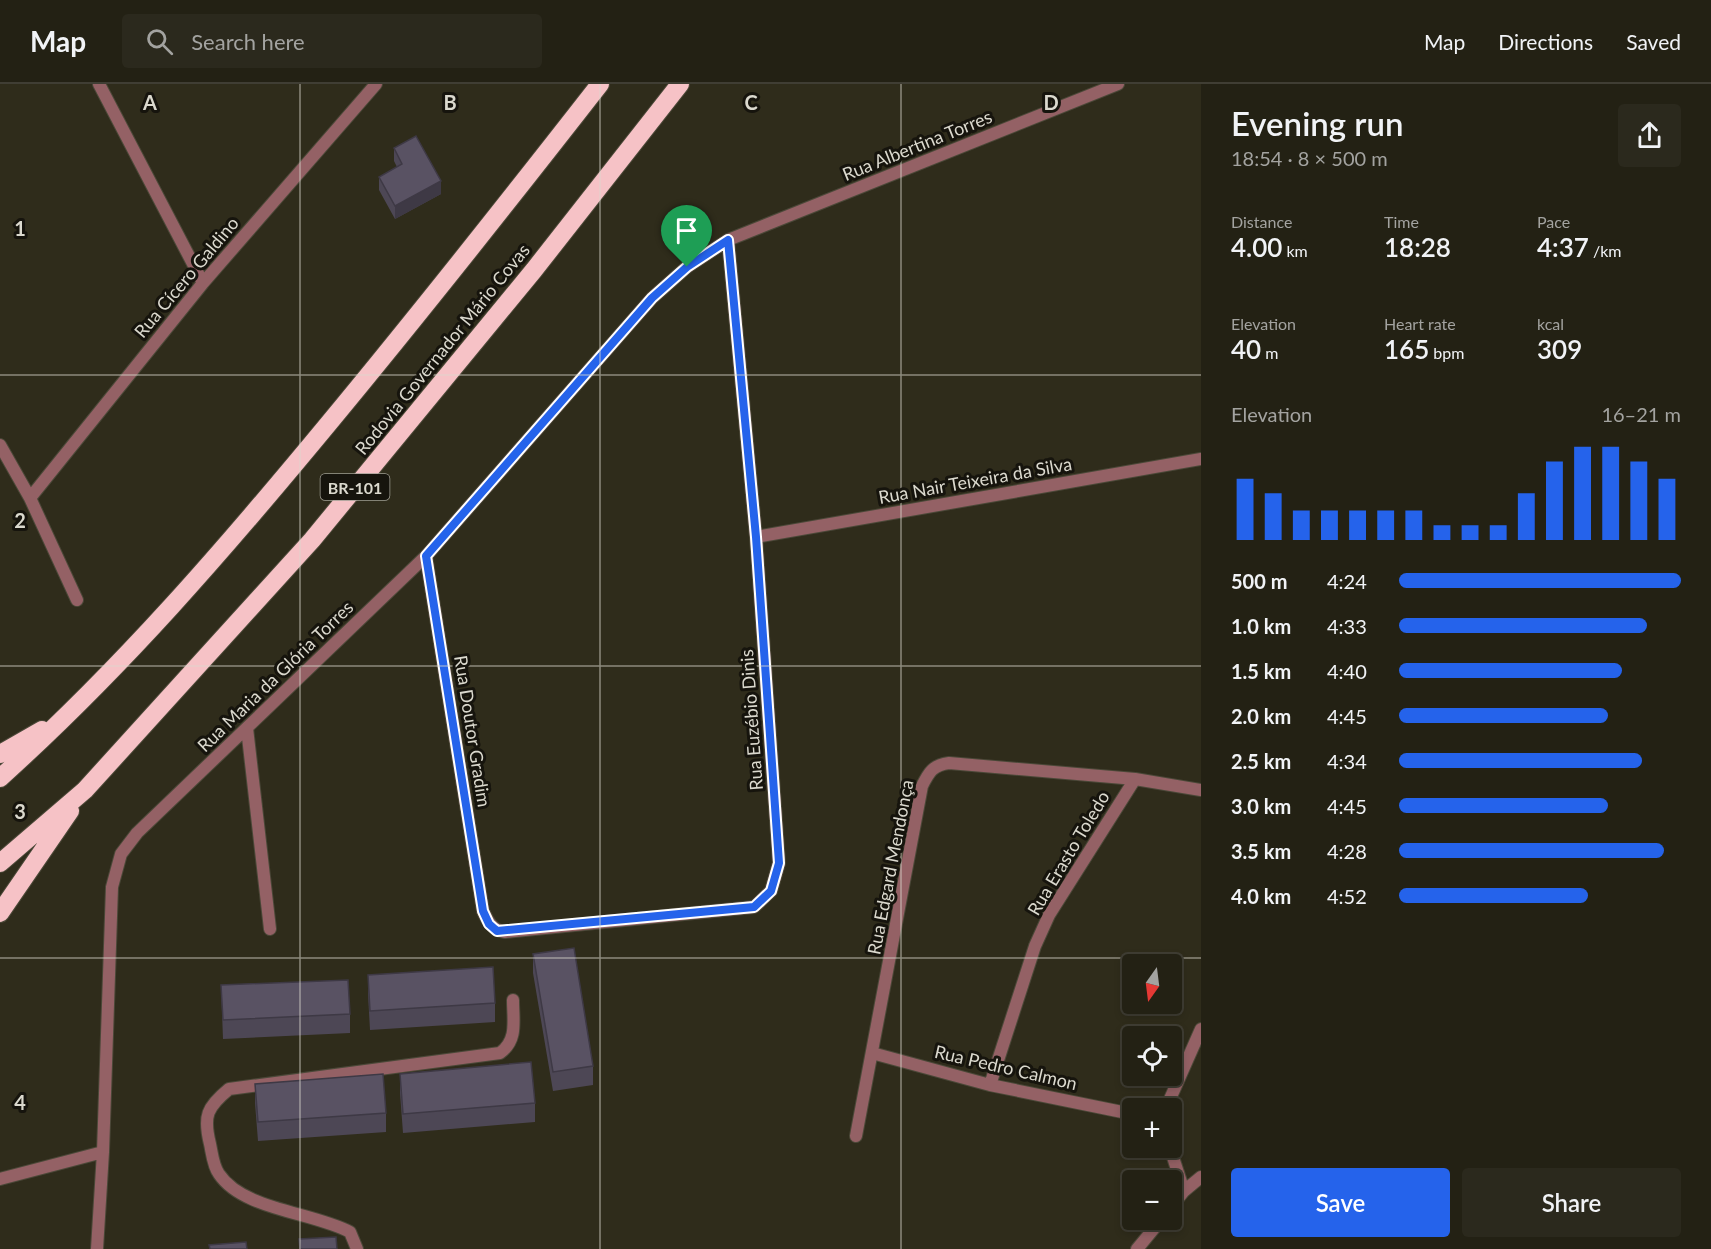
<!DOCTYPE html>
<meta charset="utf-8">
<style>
body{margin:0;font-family:Lato,sans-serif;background:#2b291d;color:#f1f3f6;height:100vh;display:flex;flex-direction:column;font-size:22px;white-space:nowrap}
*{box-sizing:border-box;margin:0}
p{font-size:20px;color:#a3a3a0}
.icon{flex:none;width:33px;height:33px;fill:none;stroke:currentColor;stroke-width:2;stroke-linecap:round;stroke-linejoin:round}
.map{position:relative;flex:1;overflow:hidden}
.drawer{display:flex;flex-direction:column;background:#232114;width:510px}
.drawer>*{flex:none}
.needle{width:39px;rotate:194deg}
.controls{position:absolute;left:1122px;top:870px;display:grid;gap:12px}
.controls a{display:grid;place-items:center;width:60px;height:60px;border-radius:6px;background:#232114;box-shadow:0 3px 9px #0003,0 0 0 2px #403e34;font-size:30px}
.pin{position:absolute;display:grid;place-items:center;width:51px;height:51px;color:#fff;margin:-62px -26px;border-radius:50% 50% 50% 0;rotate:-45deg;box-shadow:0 0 6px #0007}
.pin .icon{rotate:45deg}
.round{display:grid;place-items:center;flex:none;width:63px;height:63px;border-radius:6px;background:#2b291d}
.summary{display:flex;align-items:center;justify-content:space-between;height:102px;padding:0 30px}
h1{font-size:33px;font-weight:600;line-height:45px}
.figures{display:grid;grid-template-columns:repeat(3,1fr);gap:9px;height:102px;padding:6px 30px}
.figures div{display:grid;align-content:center}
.figures b{font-size:26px;font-weight:600}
.figures small{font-size:16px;font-weight:400}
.figures p{font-size:16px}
.chart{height:168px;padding:12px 30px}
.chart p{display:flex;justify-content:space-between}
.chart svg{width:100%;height:108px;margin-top:6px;stroke:#2563eb;stroke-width:6}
.button{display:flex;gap:12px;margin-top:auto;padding:12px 30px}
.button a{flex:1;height:69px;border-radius:6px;background:#2563eb;color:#fff;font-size:24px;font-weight:600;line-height:69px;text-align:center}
.button a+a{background:#2b291d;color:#f1f3f6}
ul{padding:0 30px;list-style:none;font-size:20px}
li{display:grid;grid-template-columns:96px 72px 1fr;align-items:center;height:45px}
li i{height:15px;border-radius:8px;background:#2563eb}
header{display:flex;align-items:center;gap:36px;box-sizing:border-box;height:84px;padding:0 30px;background:#232114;border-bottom:2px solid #403e34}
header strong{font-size:28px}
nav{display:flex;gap:33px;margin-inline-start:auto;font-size:21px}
.search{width:420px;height:54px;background:#2b291d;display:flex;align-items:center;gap:15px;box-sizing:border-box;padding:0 21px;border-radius:6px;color:#a3a3a0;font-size:22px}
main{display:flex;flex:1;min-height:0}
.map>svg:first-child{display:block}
</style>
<header>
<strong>Map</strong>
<div class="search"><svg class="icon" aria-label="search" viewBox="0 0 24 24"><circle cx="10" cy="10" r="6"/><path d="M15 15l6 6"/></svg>Search here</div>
<nav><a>Map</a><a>Directions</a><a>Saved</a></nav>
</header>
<main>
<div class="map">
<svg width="1201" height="1165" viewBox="0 0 1201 1165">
<rect width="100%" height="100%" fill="#2f2c1b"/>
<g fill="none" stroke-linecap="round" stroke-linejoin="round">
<defs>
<path id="minor" d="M99,0L203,199
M0,361L30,414L77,516
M30,414L203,199L376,0
M756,453L1201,375
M426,472L483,827C488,838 492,846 505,848L754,823L771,807L779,779L756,453L728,156
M247,644L270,845
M872,969L990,1001L1132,1030
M990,1001L1035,862L1049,831L1135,695
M1166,1024L1201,945
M856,1052L922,702C929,688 933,681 949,679L1135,695L1201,706
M1170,1064L1184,1107
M0,1095L103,1068
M1172,1122L1184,1107L1201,1093
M97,1165L103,1068L112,803L121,770L137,749L426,472L652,214L687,183L728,156L1118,0
M357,1165L350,1148C312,1128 243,1126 219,1090C213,1082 212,1069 210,1060C203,1032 207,1023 229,1005L500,969C518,956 513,937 513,916
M1137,1165L1161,1136"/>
<path id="motorway" d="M0,670L42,646
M0,694C122,584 224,466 329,339C421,228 511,114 600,0
M0,779L85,706L312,456L534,186L680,0
M0,829L70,727"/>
</defs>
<use href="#minor" stroke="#4b4838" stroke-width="14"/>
<use href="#motorway" stroke="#4b4838" stroke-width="20"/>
<use href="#minor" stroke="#946165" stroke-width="12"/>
<use href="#motorway" stroke="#f6c2c6" stroke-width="18"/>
</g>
<path fill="#4d4755" d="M394,64L441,110L395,135L379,106V93L397,83L394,77Z
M533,870L593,982V1001L553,1007L533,889Z
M368,891L495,919V938L370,946L368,910Z
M221,901L350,930V949L223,955Z
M400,990L535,1019V1038L403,1049L400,1009Z
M255,1000L386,1029V1048L258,1057L255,1019Z"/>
<path fill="#3e3945" d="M441,97V110L395,135V122Z"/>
<path fill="#595263" stroke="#3e3945" stroke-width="1.5" d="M416,52L441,97L395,122L379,93L402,80L394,64Z
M574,864L593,982L553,988L533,870Z
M493,883L495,919L370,927L368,891Z
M348,896L350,930L223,936L221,901Z
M531,978L535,1019L403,1030L400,990Z
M383,990L386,1029L258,1038L255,1000Z
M336,1153L337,1165H300L299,1155Z
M246,1158L247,1165H210L209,1161Z"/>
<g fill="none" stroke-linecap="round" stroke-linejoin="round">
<defs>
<path id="route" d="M728,156L756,453L779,779L771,807L754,823L497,847L489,840L483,827L426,472L652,214L687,183Z"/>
</defs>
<use href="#route" stroke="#fff" stroke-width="12"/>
<use href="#route" stroke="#2563eb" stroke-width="8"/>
</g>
<path fill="none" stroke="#dbd9ce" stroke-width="1.5" stroke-opacity="0.55" d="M300,0V1165M600,0V1165M901,0V1165M0,291H1201M0,582H1201M0,874H1201"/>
<g text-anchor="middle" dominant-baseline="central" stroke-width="6" stroke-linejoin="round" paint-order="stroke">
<rect fill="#16140d" stroke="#a09e94" stroke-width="1.5" x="320.5" y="390" width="69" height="26" rx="4.5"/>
<g font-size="16" font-weight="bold" fill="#dbd9ce">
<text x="355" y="403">BR-101</text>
</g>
<g font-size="18" fill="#dbd9ce" stroke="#16140d">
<text transform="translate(917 61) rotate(-22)">Rua Albertina Torres</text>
<text transform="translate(186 193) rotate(-50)">Rua Cícero Galdino</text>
<text transform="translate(442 265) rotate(-51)">Rodovia Governador Mário Covas</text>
<text transform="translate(975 396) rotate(-10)">Rua Nair Teixeira da Silva</text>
<text transform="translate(275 592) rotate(-44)">Rua Maria da Glória Torres</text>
<text transform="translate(751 636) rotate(-94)">Rua Euzébio Dinis</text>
<text transform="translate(473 647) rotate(81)">Rua Doutor Gradim</text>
<text transform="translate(1068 769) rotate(-59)">Rua Erasto Toledo</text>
<text transform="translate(890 783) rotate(-79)">Rua Edgard Mendonça</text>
<text transform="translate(1006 983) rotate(13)">Rua Pedro Calmon</text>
</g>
</g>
<g font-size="20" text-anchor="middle" font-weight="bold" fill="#dbd9ce" stroke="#16140d" stroke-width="6" stroke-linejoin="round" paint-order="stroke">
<text x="150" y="26">A</text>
<text x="450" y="26">B</text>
<text x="751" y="26">C</text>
<text x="1051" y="26">D</text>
<text x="20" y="152">1</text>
<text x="20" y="444">2</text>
<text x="20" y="735">3</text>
<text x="20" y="1026">4</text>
</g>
</svg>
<div class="controls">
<a><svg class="needle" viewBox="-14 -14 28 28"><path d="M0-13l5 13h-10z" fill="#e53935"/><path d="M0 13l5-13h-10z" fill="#a3a3a0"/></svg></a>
<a><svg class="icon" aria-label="locate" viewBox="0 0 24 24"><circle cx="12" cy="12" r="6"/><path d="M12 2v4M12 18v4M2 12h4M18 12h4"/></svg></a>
<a>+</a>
<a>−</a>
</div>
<div class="pin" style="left:687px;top:183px;background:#1e9e55"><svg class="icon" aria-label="arrive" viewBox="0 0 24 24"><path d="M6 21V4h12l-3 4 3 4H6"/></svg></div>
</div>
<section class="drawer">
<div class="summary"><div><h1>Evening run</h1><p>18:54 · 8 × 500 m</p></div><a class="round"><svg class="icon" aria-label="share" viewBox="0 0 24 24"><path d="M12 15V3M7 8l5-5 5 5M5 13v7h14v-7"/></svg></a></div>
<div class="figures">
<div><p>Distance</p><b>4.00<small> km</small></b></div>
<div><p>Time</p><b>18:28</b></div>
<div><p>Pace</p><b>4:37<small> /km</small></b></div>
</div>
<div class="figures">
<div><p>Elevation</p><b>40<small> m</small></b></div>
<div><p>Heart rate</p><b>165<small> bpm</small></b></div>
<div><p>kcal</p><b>309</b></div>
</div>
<div class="chart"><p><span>Elevation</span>16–21 m</p>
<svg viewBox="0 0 160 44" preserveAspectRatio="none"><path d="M5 44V19M15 44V25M25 44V32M35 44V32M45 44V32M55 44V32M65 44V32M75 44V38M85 44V38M95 44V38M105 44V25M115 44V12M125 44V6M135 44V6M145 44V12M155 44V19"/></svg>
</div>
<ul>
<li><b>500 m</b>4:24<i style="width:100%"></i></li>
<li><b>1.0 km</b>4:33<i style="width:88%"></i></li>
<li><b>1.5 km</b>4:40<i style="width:79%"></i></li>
<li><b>2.0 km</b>4:45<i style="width:74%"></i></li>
<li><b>2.5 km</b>4:34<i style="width:86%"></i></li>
<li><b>3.0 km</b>4:45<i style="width:74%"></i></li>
<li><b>3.5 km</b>4:28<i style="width:94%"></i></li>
<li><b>4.0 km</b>4:52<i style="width:67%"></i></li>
</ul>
<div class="button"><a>Save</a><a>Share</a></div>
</section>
</main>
